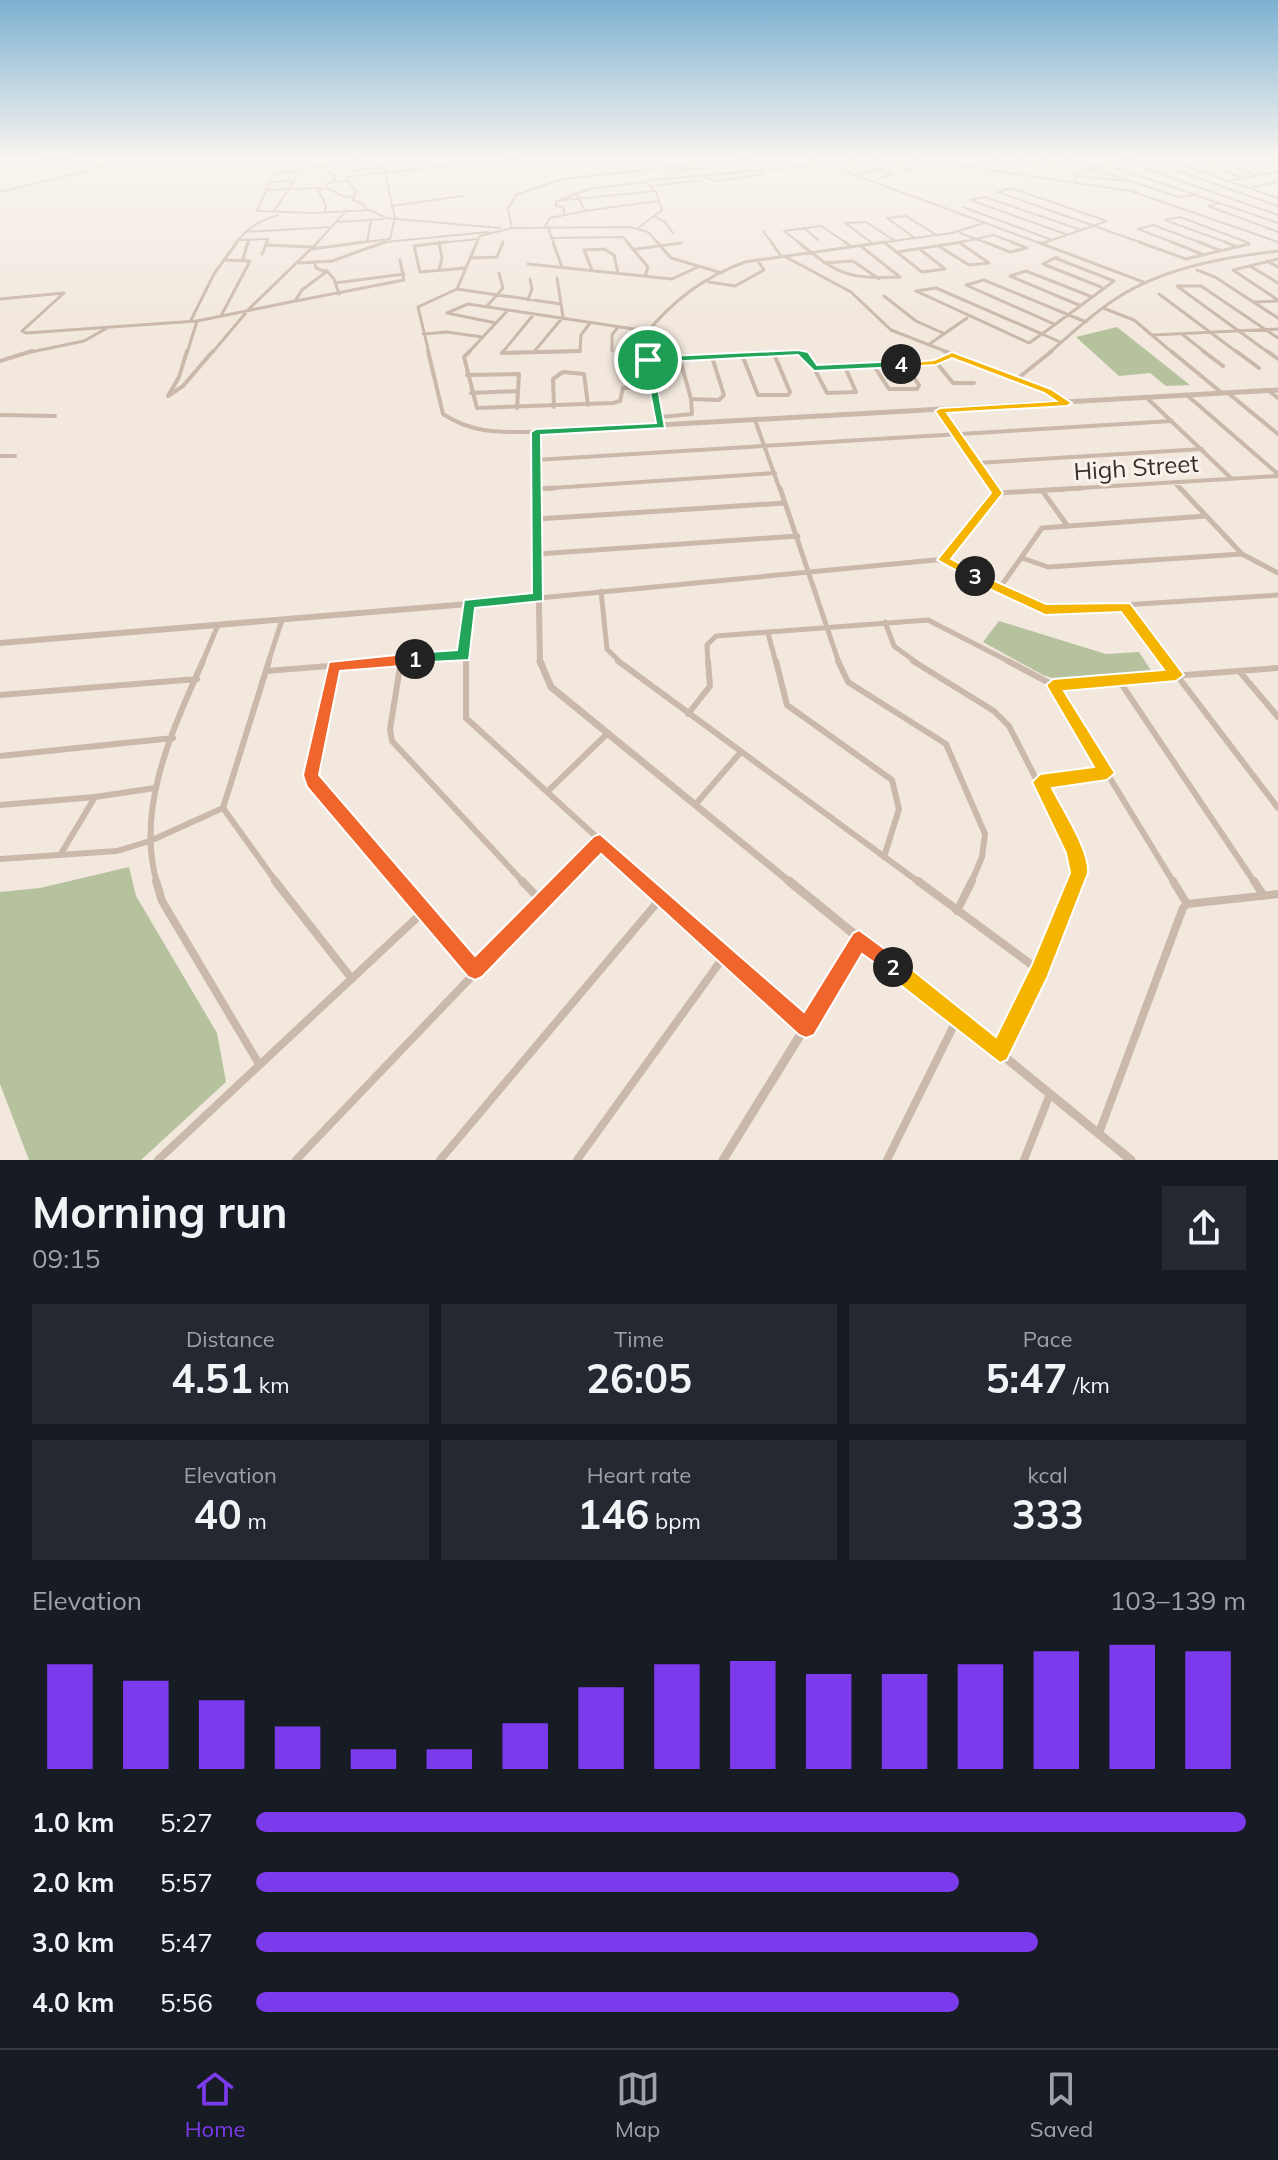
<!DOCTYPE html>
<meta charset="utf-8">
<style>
body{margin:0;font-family:Mulish,sans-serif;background:#242831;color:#f1f3f6;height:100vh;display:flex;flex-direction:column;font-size:30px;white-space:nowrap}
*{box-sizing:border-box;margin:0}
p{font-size:26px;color:#9ea1a6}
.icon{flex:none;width:44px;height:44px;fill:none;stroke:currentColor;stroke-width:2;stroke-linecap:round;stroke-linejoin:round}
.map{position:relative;height:1160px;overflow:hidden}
.details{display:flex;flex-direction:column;background:#171b24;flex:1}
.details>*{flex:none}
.pin{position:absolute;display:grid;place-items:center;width:68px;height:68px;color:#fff;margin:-34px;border:4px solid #fff;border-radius:50%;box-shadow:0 2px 8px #0007}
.km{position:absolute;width:40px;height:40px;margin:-20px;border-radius:50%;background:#222;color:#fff;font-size:22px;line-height:40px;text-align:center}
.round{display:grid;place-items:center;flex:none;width:84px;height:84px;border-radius:0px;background:#242831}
.overview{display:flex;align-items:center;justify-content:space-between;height:136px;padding:0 32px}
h1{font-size:44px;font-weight:700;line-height:60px}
.stats{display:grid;grid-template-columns:repeat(3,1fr);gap:12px;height:136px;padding:8px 32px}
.stats div{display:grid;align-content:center;border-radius:0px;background:#242831;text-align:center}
.stats b{font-size:40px;font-weight:700}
.stats small{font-size:22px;font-weight:400}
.stats p{font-size:22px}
.chart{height:224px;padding:16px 32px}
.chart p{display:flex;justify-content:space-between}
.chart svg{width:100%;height:144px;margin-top:8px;stroke:#7c3aed;stroke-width:6}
ul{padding:0 32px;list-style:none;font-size:26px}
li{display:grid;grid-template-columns:128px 96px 1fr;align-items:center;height:60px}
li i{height:20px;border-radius:10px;background:#7c3aed}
.dock{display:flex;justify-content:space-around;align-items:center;height:112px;border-top:2px solid #363941;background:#171b24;font-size:22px;color:#9ea1a6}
.dock a{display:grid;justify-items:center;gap:4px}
.dock .current{color:#7c3aed}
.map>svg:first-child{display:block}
</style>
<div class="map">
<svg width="1278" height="1160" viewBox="0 0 1278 1160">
<rect width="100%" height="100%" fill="#f2e8de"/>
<path fill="#b6c19e" d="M1117,327L1190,385L1166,386L1150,373L1119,376L1076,337Z
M999,621L1106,654L1139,652L1152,672L1059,680L1043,675L983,642Z
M129,867L136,896L217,1033L226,1082L141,1160H29L0,1084V892L40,888Z"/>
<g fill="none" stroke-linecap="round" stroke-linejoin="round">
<path stroke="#cab8aa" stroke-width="2" d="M361,158L273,175L257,211L314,213L370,210L386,218L500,228
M615,158L629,170
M809,158L1042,244
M849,158L893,174L881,178
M873,158L908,170L921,167
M907,158L1131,191L1278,242
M994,158C1026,167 1052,170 1083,158
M1016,158L1042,166
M1039,158L1057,164
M1062,158L1178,197L1195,195
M1171,158L1181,165L1278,198
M1223,158L1208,165L1243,178
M1255,158L1237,168L1257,175
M1260,158L1278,163
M831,160L848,166L861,163
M1146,160L1278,206
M0,163L68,159L103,166
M338,163L351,171L382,167
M1105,164L1278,223
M322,165L334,176L335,182L346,181
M282,166L316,159
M1138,166L1278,215
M667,171L713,167L718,163
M692,174L717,181L763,174L761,171
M856,175L912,160
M1077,176L1127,181
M1228,181L1278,171
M269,182L294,181
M1074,182L1076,174L1120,160L1174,162
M651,186L701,180
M1252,187L1278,182
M326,188L345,197L354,196
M266,190L289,189L296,177L294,171
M0,192L103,167
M576,193L585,211L658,201
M562,199L590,189L646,182
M1220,203L1208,206L1278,232
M392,206L462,196
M963,207L1052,240
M366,210L363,204L353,200L356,192L346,177L522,158
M273,212L289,189L322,188
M325,212L326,205L318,190L326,188L327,183L335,182
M565,215L563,207L556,206V201L655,191
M655,217L665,222L673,233
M1165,220L1180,217L1249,243
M1165,220L1231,244
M1107,221L1011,188L998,192L1145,244
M338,222L383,219
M545,227L550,218L585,211
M548,227L554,244
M512,228L508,209L516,195L562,179L758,158
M638,228L662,210L656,191L646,183L650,180L826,165
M804,228L818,240
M1138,229L1153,225L1204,244
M1138,229L1177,244
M763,231L773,244
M245,232L331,227
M960,233L976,239
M1068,235L970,200L985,197L1081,230
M550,238L623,237L629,244
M915,238L887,218L906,216L935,234
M976,239L990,244
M976,239L993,235L1018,244
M239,240L268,239L266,244
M367,242L371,220
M386,242L488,232
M872,243L845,223L866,222L895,241
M235,244C247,228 259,221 278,215
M248,244L249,240
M316,244L346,211
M348,244L390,239L395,218L382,158
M381,244L386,242
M429,244L478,239
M476,244L480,236L512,228L630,227L648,232L659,244
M671,244L681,243
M801,244L784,231L821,226L848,244
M871,244L952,233L984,223
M950,244L976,239
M1041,244L1107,221"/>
<path stroke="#cab8aa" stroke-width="3" d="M447,242L414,246L420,272L466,268
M553,242L562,267
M627,242L648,267L645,276
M657,242L671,258L722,273
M771,242L781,256
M798,242C839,275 847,279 900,277L862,247
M845,242L850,246
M985,242L1010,252L1027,248L1012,242
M1037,242L1146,283
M1139,242L1186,259L1249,244
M1172,242L1204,255
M1199,242L1219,250
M1225,242L1235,246
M885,243L922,272L945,269L921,250
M1041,244L1046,242
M266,245L312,247
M940,247L969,265L989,263L960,243
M312,249L364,242
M636,249L681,243
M897,252L963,242
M262,254L267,242
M786,257L851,292L891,330L950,353
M1057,257L1043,264L1101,287
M471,258L497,257L503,242
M243,259L248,242
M1278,259L1233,270L1278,300
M1267,261L1278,267
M299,263L332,261L385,242
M824,263L853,261L879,279
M528,264L672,279L698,267
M1250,266L1278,283
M326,270L334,279L339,294
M439,270L442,258L439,242
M592,270L584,250L604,249L614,255L618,273
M1197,270L1215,277L1278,318
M709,282L735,286L764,270L757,260
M335,283L404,274
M936,288L1042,334L1029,343L916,291Z
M457,289L561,304
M1159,294L1238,353
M884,296L916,321L943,333
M0,299L64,293L22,331L26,333L197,321L295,301L302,290L326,272L316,268L315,264
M528,300L532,289L530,279
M296,301L404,280L400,260
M1255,302L1277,301
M1079,305L1010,276L1026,271L1090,296
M487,306L503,288L499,273
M1103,308L1134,320L1173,353
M222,314L250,261L226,260
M191,320L214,274L237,242
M496,323L447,313L468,304L647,331
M1054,324L966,285L984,280L1086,322
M423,334L447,332L482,337
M1042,334L1060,342
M1042,334L1114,281L1055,258
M1182,334L1206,353
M1153,335L1278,329
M928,345L967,318
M612,351V335L618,327
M26,353L84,341L109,327
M187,353L197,321
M212,353L249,309L318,242
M429,353L418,307L457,289L477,242
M468,353L508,310
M502,353L534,314
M512,353L580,351L581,335L590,323
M533,353L563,317L557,278
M648,353L645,335C671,302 706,276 745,262L885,242
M1049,353C1071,334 1093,313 1117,298C1163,268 1225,257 1278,251
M1269,353L1177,286H1201L1278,338"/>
<path stroke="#cab8aa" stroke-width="4" d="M187,351L179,377L168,396L183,386L213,351
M428,351L443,414C473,434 501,432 536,432
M470,351L464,357L477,408L613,403L620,401L623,388L654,386
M504,351L502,353L580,351
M648,351L661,426
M944,351L1048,391L1067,403
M1171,351L1222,393
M1203,351L1223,366
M1236,351L1259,368
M1267,351L1278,359
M742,355L758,395H788L790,392L774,354
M680,359L691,399L719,400L724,395L712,357
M648,360L800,353L805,354L814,368L936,362L952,355
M0,361L32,351
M936,362L953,383H974
M874,366L889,389H917L919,385L905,364
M814,368L827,393L856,392L845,367
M467,375L519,374L517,408
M1017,379L1052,351
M1269,391L1278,398
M471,393L518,391
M1228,393L1278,434
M1188,396L1278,474
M1147,398L1231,478
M554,407L553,379L563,372L584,374L588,405
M940,411L995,490
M0,415L55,416
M661,417L692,414L691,399
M755,420L780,490
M0,456H15
M535,460L1172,421
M977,463L1202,449
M1174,482L1181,490
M537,489L775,473
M1049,490L1278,476"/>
<path stroke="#cab8aa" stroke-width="5" d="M780,488L839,663
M993,488L997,493
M537,489L554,488
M1043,492L1067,525
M997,493L1082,488
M537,519L785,503
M538,554L798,536
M1242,554L1278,573
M1022,558L1048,567L1242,554L1180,488
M943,560L997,493
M999,589L1042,528L1206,516
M601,591L607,649L621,663
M539,598L935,560H943L1045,610L1278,595
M1125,607L1168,663
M885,622L894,646L917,663
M768,633L776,663
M202,663L218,625
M268,663L282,620
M366,663L464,656
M400,663L401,660
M466,663L469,604
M708,663L707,645L716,636L928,620L1012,663"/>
<path stroke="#cab8aa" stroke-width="6" d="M269,661L223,808L277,883
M401,661L390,729L392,741L524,883
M466,661V718L647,883
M618,661L920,883
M776,661L787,705L892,780L899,809L884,857
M838,661L848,682L946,744L985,834L982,857L971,883
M913,661L994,711L1009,726L1080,865L1073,883
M1008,661L1053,685L1174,883
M1166,661L1278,808
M334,666L312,768L313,781L400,883
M266,671L392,661
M1240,672L1278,717
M1118,679L1255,883
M1053,685L1278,668
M0,695L197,679
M688,714L710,686L708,661
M0,756L173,738
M1040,782L1107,773
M548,791L608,733
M0,805L95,797L155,788
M695,805L740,753
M62,852L95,797
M0,859L117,851L150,841L223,808
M157,883C135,808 173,729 203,661
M561,883L600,842"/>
<path stroke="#cab8aa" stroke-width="8" d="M156,881L162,901L259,1064
M275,881L352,979
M399,881L475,970
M522,881L542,902
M645,881L805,1027
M918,881L1040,971
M1173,881L1187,904
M1254,881L1264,896
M957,911L972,881
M1000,1052L1040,971L1074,881
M1099,1133L1183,908L1187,904L1278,894
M158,1160L423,912
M296,1160L563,881
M440,1160L661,898
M577,1160L725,955
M887,1160L957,1019
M1024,1160L1050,1094"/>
<path stroke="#cab8aa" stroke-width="5" d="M537,490L536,432L1278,390"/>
<path stroke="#cab8aa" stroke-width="6" d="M537,488L540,663
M0,643L539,598"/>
<path stroke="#cab8aa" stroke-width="7" d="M540,661L551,687L791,883"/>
<path stroke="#cab8aa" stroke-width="9" d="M789,881L1131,1160
M723,1160L859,940"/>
</g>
<linearGradient id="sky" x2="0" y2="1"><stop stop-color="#7db1d1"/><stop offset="0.49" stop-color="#f9f5f0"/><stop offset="1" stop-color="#f9f5f0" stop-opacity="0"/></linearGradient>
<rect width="1278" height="320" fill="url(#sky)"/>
<path fill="#22a559" stroke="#fff" stroke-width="2" d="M648,357L653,360L665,428L541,435L543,601L475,608L469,660L410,663V655L415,653L457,650L464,600L532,593L531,432L536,429L656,423L644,360Z"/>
<path fill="#f0652b" stroke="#fff" stroke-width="2" d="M415,653L423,659L415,665L340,671L319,775L475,956L594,836L600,834L804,1012L853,933L859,930L900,960L902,967L900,974L893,976L862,954L814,1035L806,1038L799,1035L601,854L482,977L475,980L468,977L307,787L303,775L329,662Z"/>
<path fill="#f5b400" stroke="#fff" stroke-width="2" d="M975,572L1046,604L1130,603L1184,675L1176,681L1064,691L1115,773L1107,780L1052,788C1062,809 1090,850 1088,873L1047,978L1007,1060L1000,1063L886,974L883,967L886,960L893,957L900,960L996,1037L1032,964L1070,873L1066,853L1032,782L1040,774L1094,767L1046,685L1053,679L1164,670L1121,612L1045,615L970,580L968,576Z"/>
<path fill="#f5b400" stroke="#fff" stroke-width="2" d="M952,352L1051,389L1072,403L1067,406L947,413L1003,493L951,559L979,573L981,576L975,581L937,560L991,493L935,411L940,408L1056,401L1044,393L952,358L936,365L901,367L896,364L934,360Z"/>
<path fill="#22a559" stroke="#fff" stroke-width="2" d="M798,350L808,352L817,365L901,361L906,364L901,367L814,371L798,355L648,363L644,360L648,357Z"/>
<g text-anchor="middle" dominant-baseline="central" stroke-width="6" stroke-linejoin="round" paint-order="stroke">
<g font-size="24" fill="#382e2a" stroke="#f9f2eb">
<text transform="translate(1136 467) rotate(-4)">High Street</text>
</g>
</g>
</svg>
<div class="pin" style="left:648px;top:360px;background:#1e9e55"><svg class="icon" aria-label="arrive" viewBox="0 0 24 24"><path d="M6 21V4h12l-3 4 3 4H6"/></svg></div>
<b class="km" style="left:415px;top:659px">1</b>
<b class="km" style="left:893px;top:967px">2</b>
<b class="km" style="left:975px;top:576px">3</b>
<b class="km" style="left:901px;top:364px">4</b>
</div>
<section class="details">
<div class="overview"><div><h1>Morning run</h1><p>09:15</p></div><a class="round"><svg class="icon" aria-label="share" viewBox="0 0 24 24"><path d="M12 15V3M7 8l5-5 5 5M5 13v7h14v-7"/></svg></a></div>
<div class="stats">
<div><p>Distance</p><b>4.51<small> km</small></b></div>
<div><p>Time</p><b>26:05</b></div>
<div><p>Pace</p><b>5:47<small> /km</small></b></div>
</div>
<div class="stats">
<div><p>Elevation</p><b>40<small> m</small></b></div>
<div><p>Heart rate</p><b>146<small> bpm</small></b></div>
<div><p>kcal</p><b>333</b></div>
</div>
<div class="chart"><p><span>Elevation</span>103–139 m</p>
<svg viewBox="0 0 160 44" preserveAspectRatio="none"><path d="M5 44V12M15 44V17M25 44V23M35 44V31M45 44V38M55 44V38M65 44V30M75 44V19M85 44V12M95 44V11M105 44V15M115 44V15M125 44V12M135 44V8M145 44V6M155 44V8"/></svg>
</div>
<ul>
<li><b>1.0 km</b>5:27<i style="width:100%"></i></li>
<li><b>2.0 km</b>5:57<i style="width:71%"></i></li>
<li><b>3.0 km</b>5:47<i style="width:79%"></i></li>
<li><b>4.0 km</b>5:56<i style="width:71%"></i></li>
</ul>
</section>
<nav class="dock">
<a class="current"><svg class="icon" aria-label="home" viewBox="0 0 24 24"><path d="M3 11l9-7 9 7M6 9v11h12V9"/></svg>Home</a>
<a><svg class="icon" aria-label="map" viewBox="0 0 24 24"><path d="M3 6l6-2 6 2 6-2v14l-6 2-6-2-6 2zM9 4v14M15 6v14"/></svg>Map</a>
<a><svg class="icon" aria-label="saved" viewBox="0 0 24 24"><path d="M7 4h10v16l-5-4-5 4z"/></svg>Saved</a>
</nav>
